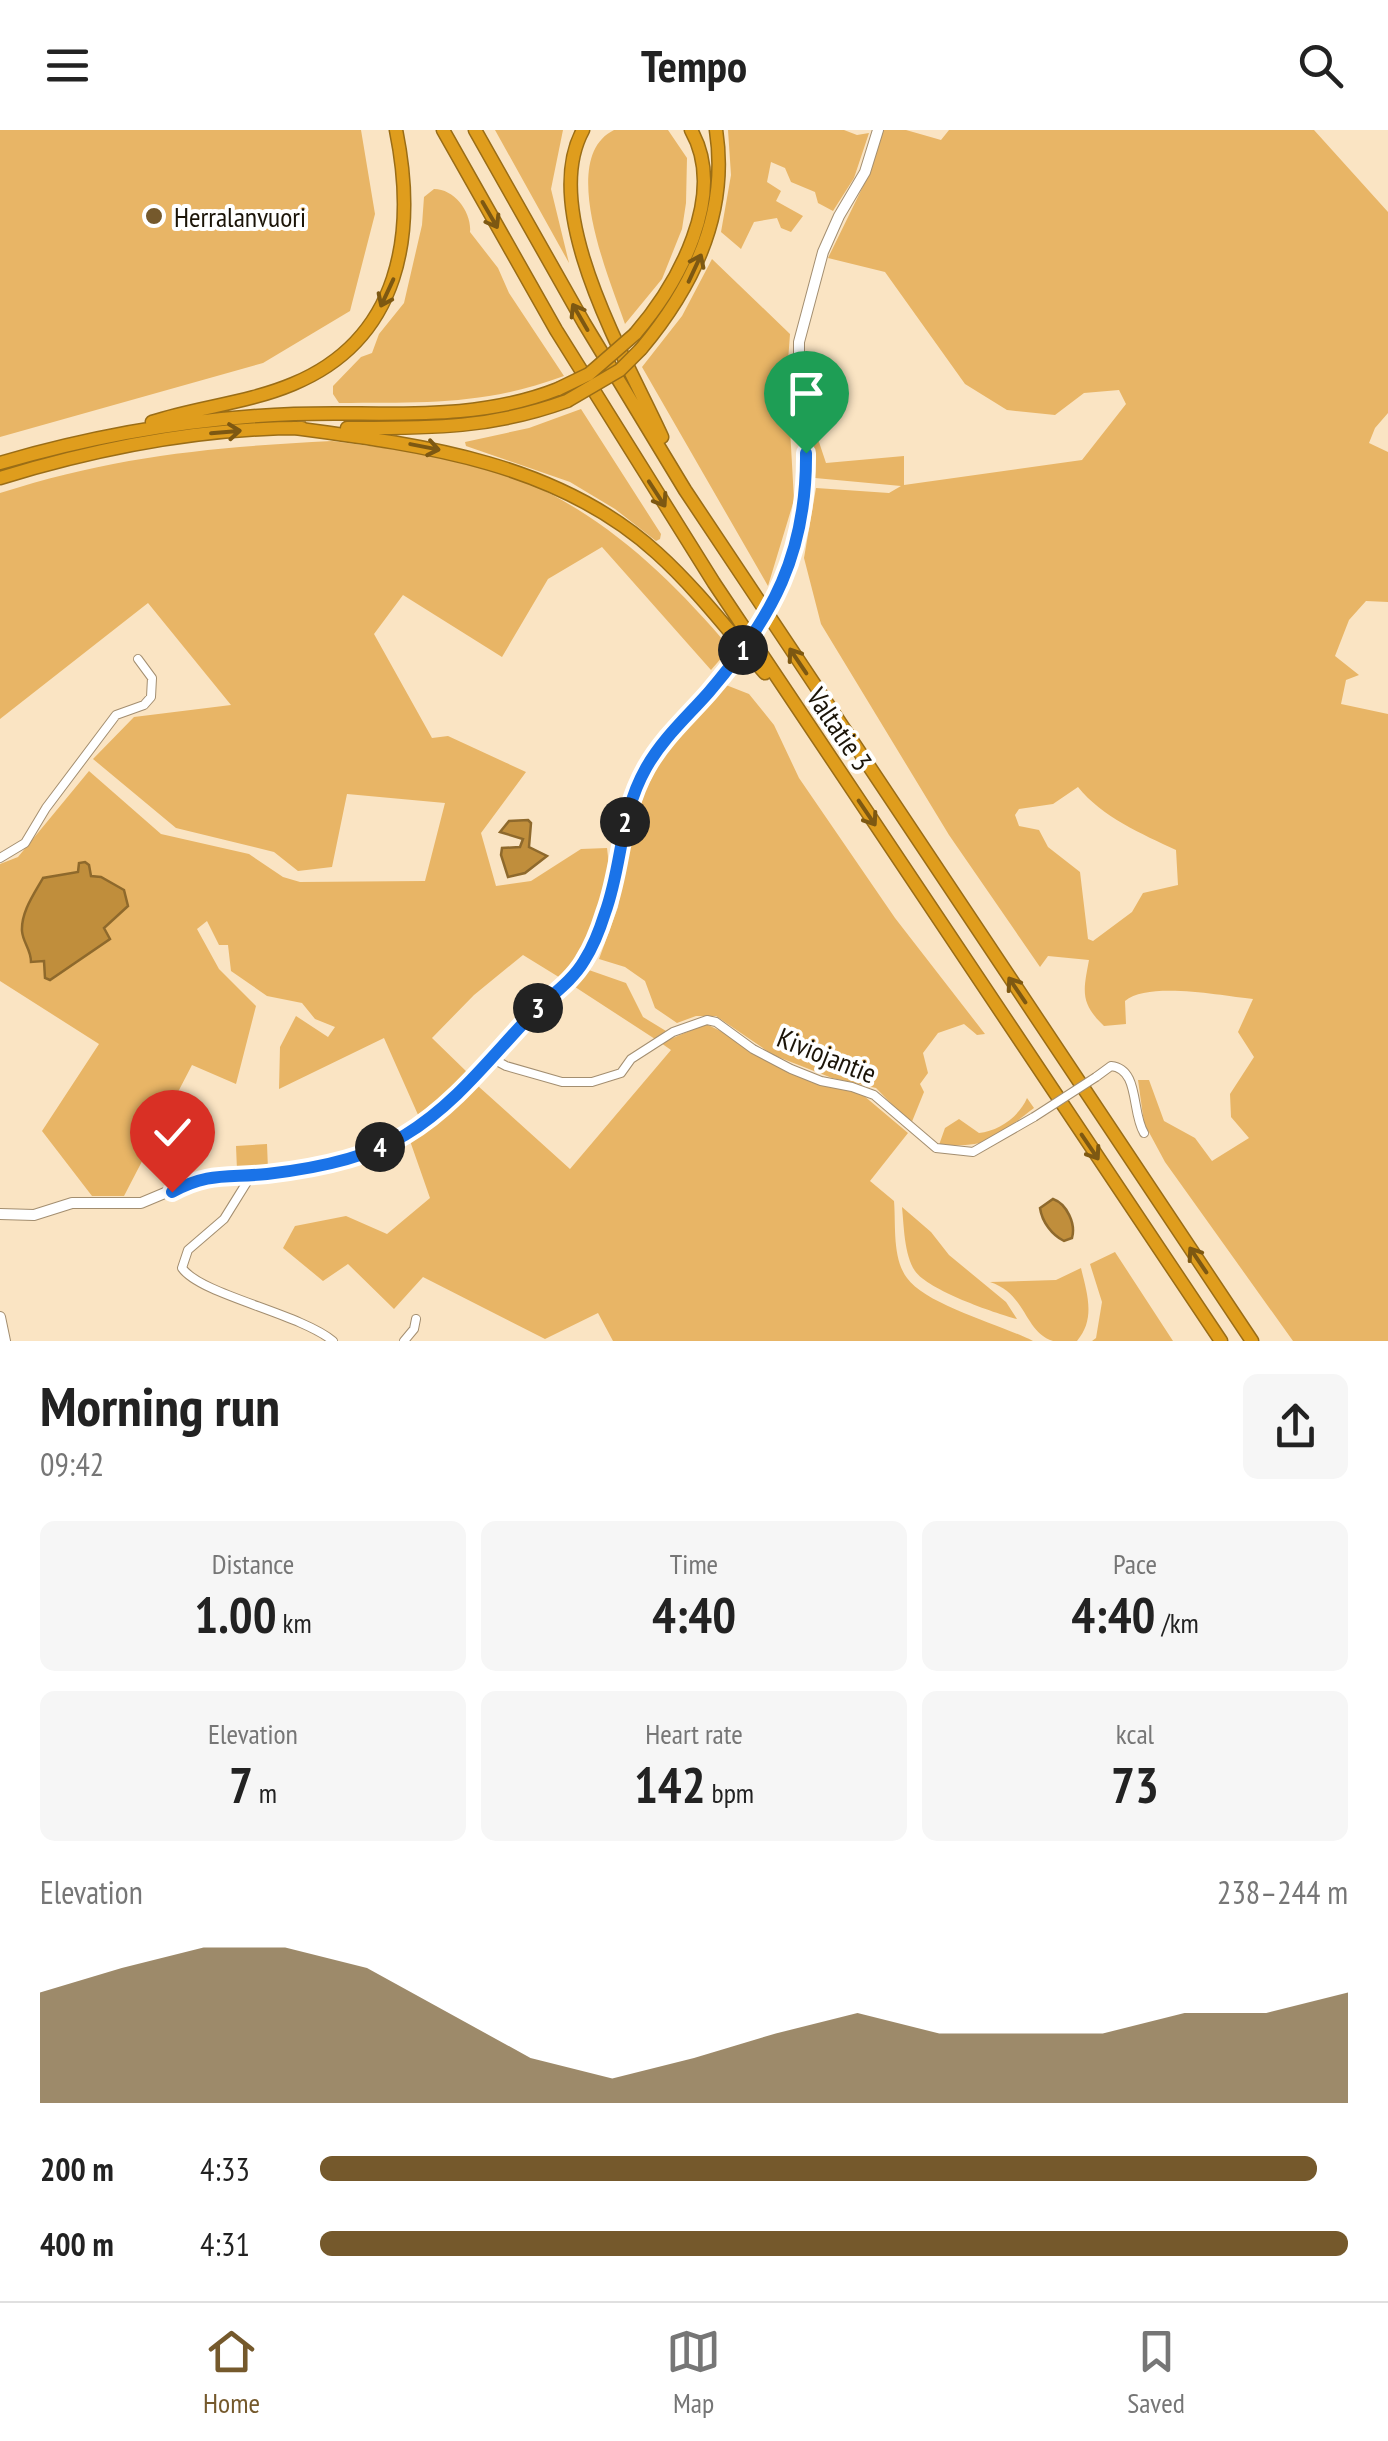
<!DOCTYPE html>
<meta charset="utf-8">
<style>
body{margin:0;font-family:"PT Sans Narrow",sans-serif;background:#f6f6f6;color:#222;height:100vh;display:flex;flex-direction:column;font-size:38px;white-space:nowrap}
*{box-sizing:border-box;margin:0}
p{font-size:32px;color:#767676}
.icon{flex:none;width:55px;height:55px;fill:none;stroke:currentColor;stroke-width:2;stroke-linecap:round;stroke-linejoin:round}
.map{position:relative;height:1211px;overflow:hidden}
.drawer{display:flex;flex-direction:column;background:#fff;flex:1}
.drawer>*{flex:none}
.pin{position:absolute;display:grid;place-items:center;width:85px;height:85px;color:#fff;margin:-102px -42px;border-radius:50% 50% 50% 0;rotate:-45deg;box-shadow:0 0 10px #0007}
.pin .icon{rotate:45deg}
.km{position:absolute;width:50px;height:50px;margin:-25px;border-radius:50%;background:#222;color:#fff;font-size:28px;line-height:50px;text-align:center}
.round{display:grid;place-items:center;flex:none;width:105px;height:105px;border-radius:15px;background:#f6f6f6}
.head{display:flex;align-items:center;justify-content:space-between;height:170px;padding:0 40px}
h1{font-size:55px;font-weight:700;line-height:75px}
.metrics{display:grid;grid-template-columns:repeat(3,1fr);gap:15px;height:170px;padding:10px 40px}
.metrics div{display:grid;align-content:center;border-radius:15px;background:#f6f6f6;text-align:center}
.metrics b{font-size:50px;font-weight:700}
.metrics small{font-size:28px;font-weight:400}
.metrics p{font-size:28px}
.chart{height:280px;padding:20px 40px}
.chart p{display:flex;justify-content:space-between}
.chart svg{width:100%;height:180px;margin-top:10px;fill:#75592c;opacity:.7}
ul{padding:0 40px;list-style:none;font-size:32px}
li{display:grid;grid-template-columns:160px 120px 1fr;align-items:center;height:75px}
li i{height:25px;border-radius:12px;background:#75592c}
header{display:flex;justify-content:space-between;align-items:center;height:130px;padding:0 40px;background:#fff;font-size:45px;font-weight:700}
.tabs{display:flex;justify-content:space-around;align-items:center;height:140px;border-top:2px solid #e0e0e0;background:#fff;font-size:28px;color:#767676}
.tabs a{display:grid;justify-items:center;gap:5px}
.tabs .current{color:#75592c}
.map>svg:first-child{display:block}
</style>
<header><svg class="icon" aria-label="menu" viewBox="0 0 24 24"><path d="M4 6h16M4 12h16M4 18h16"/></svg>Tempo<svg class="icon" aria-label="search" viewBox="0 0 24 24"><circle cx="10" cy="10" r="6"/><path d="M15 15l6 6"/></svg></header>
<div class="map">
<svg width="1388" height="1211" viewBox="0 0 1388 1211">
<rect width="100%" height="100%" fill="#fae4c3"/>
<path fill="#e8b566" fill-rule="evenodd" d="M0,0H361L375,84L350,181L263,233L0,307Z
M495,0H563L551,59L569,133Z
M614,0H668L687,28L686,73L682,99L662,149L625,194C610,150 557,28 614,0Z
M728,0H844L857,5L869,3L854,48L833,81L818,73L815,62L791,52L785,38L771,32L767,52L781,61L776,71L803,86L791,102L781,98L777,88L754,92L741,119L721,102L731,45Z
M881,0H906L941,10L949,0H1314L1388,82V283L1375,298L1369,313L1388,322V472L1366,471L1349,490L1335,526L1359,545L1346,550L1341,574L1388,584V1211H1293L1165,1032L1144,993L1138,950H1149L1164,991L1195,1008L1212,1031L1249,1008L1231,987L1230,964L1254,927L1238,902L1253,869C1222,866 1149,851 1125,871L1126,894L1104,896C1080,873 1083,862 1089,830L1048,826L1040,837L949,705L821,494L804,428L816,358L889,363L901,356L815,348L812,291L826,333L904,326V355L1082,330L1126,274L1119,260L1084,263L1055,285L1007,280L965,254L885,142L828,128L872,38ZM1078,657C1102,687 1142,704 1176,720L1178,755L1143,763L1132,782L1093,811L1088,809L1080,742L1048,717L1039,700L1019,696L1015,685L1019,679L1053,674Z
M434,59C455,59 472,83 470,102L498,138L509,163L564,246C483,276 423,272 339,273L333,264V256L361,227L372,223L379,204L404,173L422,95L424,67Z
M712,129L790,204L787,245L794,370L768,456L642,237L682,186Z
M581,279L661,404L660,409L656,411L615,379L570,352L466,316L465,312L529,298Z
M332,311C382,318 435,323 484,337C586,367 663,439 730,518L711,540L602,417L548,449L502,527L403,465L374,504L432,608L448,606L526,642L481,703L496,756L531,751L581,719L607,718C614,763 590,814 562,849L523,825L474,865L432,908L469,944L419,987L384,908L279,959L280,917L296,886L328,907L335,897L315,889L302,873L267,866L231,841L228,815H219L207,791L197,799L219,839L256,876L236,954L192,935L124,1066H92L42,1001L99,914L0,851V734L18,727L89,641L161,704L249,724L283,747L300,752L425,751L445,673L347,664L332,737L298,741L274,722L176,698L93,629L134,587L231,575L148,473L0,589V363C115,326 212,317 332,311ZM78,742C106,751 115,747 123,778L104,798L31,831V819L71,744Z
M726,555L749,564L774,595L799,648L895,788L985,904L977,905L964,894L938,903L923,923L928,943L920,954L924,962L911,994L876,958L832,948L773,925L716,886H696L677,893L655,878L645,851L625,837L599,829L618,777L628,710L646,659L667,618Z
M586,839L626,853L643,887L666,901L655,909L572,855Z
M706,894L836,957L863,965L908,1003L870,1051L894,1071C896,1094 892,1128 907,1148C926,1175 1002,1195 1033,1211H613L598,1183L545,1209L423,1147L394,1179L348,1134L323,1151L283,1118L295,1096L346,1086L387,1104L430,1068L409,1008L424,1001L478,956L570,1039L671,920L661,913Z
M1027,968L1034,978C994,1008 991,1018 939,1015L945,998L959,989L979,1003C998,1001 1019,987 1027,968Z
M267,1014L268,1039L237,1040L236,1016Z
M902,1077L931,1102L949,1125L1006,1172L1017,1189C994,1183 928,1160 915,1141C904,1124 904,1096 902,1077Z
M1115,1122L1173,1211H1092L1096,1208L1102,1172L1090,1134Z
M1081,1138C1087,1163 1096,1189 1077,1211C1070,1211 1060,1211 1053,1211C1024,1202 1027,1164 990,1152L1056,1150Z"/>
<path fill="#c08e3c" stroke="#8e692c" stroke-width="2.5" d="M528,690L531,693L529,717L547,726L525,743L508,747L501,725L502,718L520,717L523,709L500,702L509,691Z
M85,732L89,735L91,746L101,747L124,760L128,776L104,798L110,809L50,850L45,848L44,831L31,832C31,819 23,813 22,801C21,782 34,764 43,748L78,742L79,733Z
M1053,1069C1067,1074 1076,1094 1072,1108L1064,1111C1052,1105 1042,1092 1040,1078Z"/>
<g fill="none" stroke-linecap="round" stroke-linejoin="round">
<defs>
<path id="street" d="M0,728L25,713L46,678L116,585L144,575L151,567L152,548L138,529
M493,929L506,936L562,952H592L621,943L631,929L673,902L707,890L716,892L753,919L791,939L821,951L852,957L874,965L936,1018L973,1022L1034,987
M1096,947L1111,936C1140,939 1131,982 1144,1003
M252,1044L224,1089L188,1120L182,1138C201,1165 299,1183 333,1211
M404,1211L414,1199L416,1189"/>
<path id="secondary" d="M781,458L798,410L804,382L806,323L799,267V212L823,122L839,86L865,42L878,0
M0,1084L34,1085L72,1073H141L203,1047L265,1044L353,1026L394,1012L413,1000L486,937L529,887L584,833L611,767L619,715L636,656L667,607L734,533
M0,1187L5,1211"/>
<path id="highway" d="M443,0L556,200L714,453L1221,1211
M475,0L584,193L685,360L1252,1211
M583,0C538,82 627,230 662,307
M635,204C678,154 728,65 691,0
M641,219C693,157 729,83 716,0
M152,292C198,277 248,273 293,254C401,209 417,103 396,0
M294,298C422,315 557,332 657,423C697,459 730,503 765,543
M347,298C428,298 490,299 567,271
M0,333C96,305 193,288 294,284C384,281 472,293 558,259
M0,348C98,318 200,298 302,298"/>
</defs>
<use href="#street" stroke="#a38e70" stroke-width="10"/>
<use href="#secondary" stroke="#a38e70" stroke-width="12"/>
<use href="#highway" stroke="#9a6d16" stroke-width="15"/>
<use href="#street" stroke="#fff" stroke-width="8"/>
<use href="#secondary" stroke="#fff" stroke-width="10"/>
<use href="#highway" stroke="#df9d1d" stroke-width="12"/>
<defs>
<path id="street-bridge" d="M1034,987L1096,947"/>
<path id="secondary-bridge" d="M734,533L757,501L781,458"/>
<path id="highway-bridge" d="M558,259L589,244L635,204
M567,271L620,240L641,219"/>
</defs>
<use href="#street-bridge" stroke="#a38e70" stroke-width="10" stroke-linecap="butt"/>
<use href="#secondary-bridge" stroke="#a38e70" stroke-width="12" stroke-linecap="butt"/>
<use href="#highway-bridge" stroke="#9a6d16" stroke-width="15" stroke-linecap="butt"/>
<use href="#street-bridge" stroke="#fff" stroke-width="8"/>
<use href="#secondary-bridge" stroke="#fff" stroke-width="10"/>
<use href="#highway-bridge" stroke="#df9d1d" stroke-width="12"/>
</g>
<defs><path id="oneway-shaft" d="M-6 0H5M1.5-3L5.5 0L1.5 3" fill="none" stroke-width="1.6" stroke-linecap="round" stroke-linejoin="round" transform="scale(2.5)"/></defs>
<g stroke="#7d5812">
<use href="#oneway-shaft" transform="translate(490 85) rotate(60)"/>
<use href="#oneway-shaft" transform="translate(695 138) rotate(-65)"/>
<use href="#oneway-shaft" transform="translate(387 163) rotate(115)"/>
<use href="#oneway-shaft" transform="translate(580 187) rotate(-120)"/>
<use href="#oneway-shaft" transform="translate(226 302) rotate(-5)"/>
<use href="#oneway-shaft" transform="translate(425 317) rotate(11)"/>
<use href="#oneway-shaft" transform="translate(657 364) rotate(57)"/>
<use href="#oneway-shaft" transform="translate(798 531) rotate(-124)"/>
<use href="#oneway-shaft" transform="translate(867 683) rotate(56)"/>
<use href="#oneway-shaft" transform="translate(1017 860) rotate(-124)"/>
<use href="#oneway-shaft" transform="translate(1090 1017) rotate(56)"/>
<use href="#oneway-shaft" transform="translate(1198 1130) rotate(-124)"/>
</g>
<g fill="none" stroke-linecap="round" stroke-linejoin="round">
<defs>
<path id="route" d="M172,1062C209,1042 227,1048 267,1044C311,1039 366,1029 405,1005C455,975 491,927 531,885C548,867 571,853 584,831C593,817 600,799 605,783C623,734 619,686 646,638C663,608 687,587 709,562C773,487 807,423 806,323"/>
</defs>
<use href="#route" stroke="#fff" stroke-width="20"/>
<use href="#route" stroke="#1a73e8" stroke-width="12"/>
</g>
<circle fill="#75592c" stroke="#fff" stroke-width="4" cx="154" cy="86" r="10"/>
<g text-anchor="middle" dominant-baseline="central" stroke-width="8" stroke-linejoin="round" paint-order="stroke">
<g font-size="28" fill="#1b1408" stroke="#fff" text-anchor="start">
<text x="174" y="86">Herralanvuori</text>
</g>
<g font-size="28" fill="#1b1408" stroke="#fff">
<text transform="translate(840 599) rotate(56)">Valtatie 3</text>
<text transform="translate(827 925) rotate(22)">Kiviojantie</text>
</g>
</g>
</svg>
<div class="pin" style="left:806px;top:323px;background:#1e9e55"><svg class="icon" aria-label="arrive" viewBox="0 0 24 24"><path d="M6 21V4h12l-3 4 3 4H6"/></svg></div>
<div class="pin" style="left:172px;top:1062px;background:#d93025"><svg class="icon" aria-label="check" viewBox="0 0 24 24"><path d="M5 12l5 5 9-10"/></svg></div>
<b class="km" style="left:743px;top:520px">1</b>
<b class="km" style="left:625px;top:692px">2</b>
<b class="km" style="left:538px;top:878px">3</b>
<b class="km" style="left:380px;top:1017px">4</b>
</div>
<section class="drawer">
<div class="head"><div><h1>Morning run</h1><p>09:42</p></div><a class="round"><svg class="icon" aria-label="share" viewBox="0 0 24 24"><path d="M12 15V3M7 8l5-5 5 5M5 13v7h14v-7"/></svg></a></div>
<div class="metrics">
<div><p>Distance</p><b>1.00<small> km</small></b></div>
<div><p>Time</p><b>4:40</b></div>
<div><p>Pace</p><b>4:40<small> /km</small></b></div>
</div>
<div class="metrics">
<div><p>Elevation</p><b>7<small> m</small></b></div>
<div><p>Heart rate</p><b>142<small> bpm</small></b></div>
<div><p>kcal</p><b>73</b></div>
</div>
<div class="chart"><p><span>Elevation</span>238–244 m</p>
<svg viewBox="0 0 160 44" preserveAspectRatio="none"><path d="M0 44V17L10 11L20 6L30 6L40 11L50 22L60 33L70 38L80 33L90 27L100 22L110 27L120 27L130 27L140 22L150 22L160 17V44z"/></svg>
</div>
<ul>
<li><b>200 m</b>4:33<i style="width:97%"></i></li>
<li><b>400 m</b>4:31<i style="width:100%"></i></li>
</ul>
</section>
<nav class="tabs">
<a class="current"><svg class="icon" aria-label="home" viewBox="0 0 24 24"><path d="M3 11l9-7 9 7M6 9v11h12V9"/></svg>Home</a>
<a><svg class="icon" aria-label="map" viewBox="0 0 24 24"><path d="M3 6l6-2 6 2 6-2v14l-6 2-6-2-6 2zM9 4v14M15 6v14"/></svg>Map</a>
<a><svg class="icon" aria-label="saved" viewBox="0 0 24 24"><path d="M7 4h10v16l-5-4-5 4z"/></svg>Saved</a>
</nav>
